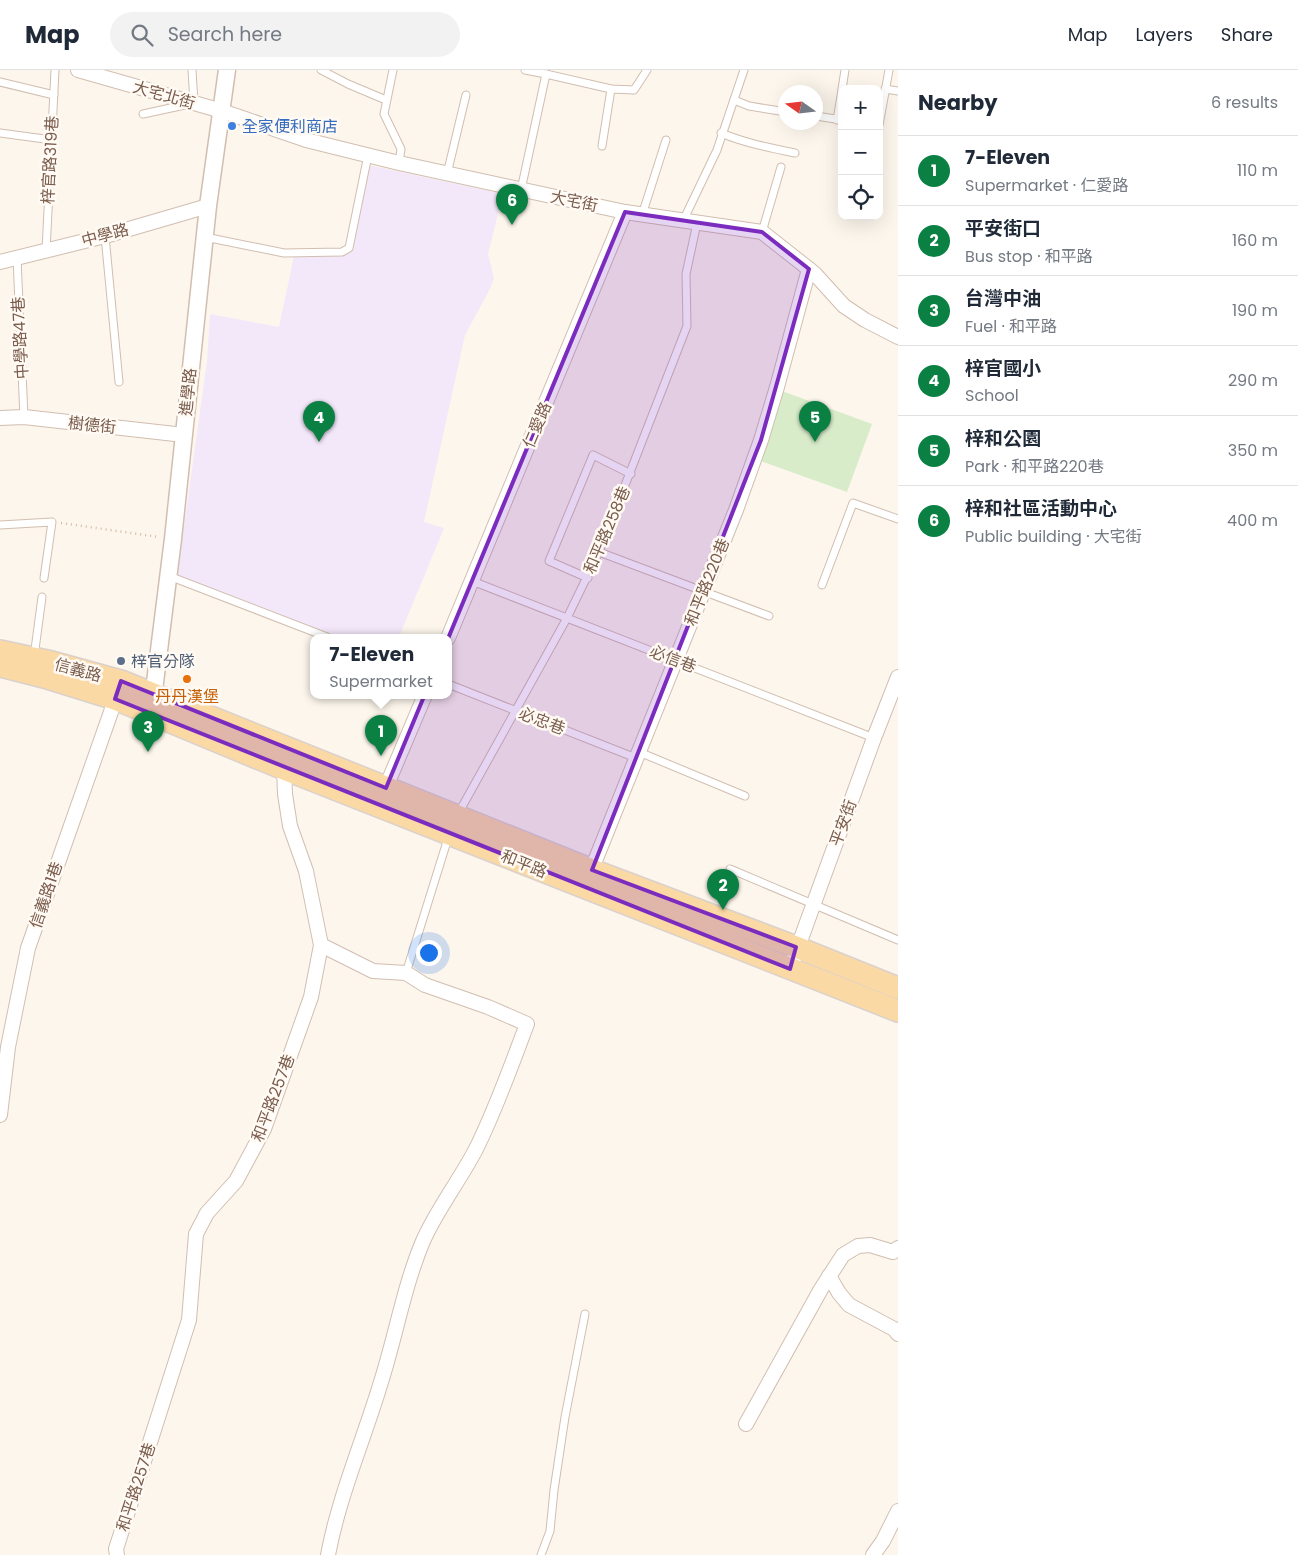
<!DOCTYPE html>
<meta charset="utf-8">
<style>
:root{--surface:#fff;--page:#f2f2f3;--text:#1f2937;--muted:#747a83;--line:#e0e1e3;--accent:#0b8043}
body{margin:0;font-family:Poppins,"Noto Sans TC",sans-serif;background:var(--page);color:var(--text)}
.controls{position:absolute;right:15px;top:15px;display:grid;overflow:hidden;border-radius:10px;box-shadow:0 5px 20px #0002}
.controls button{width:45px;height:45px;display:grid;place-items:center;padding:0;border:0;border-bottom:1px solid var(--line);background:var(--surface);color:var(--text);font:25px sans-serif}
.compass{position:absolute;left:778px;top:15px;width:45px;height:45px;border-radius:50%;background:var(--surface);box-shadow:0 5px 20px #0002;rotate:284deg}
.you{position:absolute;left:428px;top:882px;width:18px;height:18px;margin:-12px;border:4px solid #fff;border-radius:50%;background:#1a73e8;box-shadow:0 0 0 8px #1a73e833}
.badge{display:grid;place-items:center;width:32px;height:32px;border-radius:50%;background:var(--accent);color:#fff;font-size:16px;font-weight:700}
.pin{position:absolute;translate:-50% -41px;filter:drop-shadow(0 1px 2px #0008)}
.pin::after{content:'';position:absolute;top:26px;width:18px;height:15px;background:inherit;clip-path:polygon(0 0,100% 0,50% 100%)}
.popup{position:absolute;left:310px;top:564px;width:142px;height:65px;box-sizing:border-box;display:grid;place-content:center;border-radius:10px;background:var(--surface);filter:drop-shadow(0 1px 4px #0005);font-size:16px;white-space:nowrap;color:var(--muted)}
.popup b{font-size:19px;color:var(--text)}
.popup::after{content:'';position:absolute;left:50%;top:100%;margin-left:-10px;border:10px solid transparent;border-top-color:var(--surface)}
.list{margin:0;padding:0;list-style:none}
h2{display:flex;justify-content:space-between;align-items:center;height:65px;margin:0;padding:0 20px;font-size:21px}
h2 small{font-size:16px;font-weight:400;color:var(--muted)}
.list li{display:grid;grid-template-columns:32px 1fr auto;gap:15px;align-items:center;box-sizing:border-box;height:70px;padding:0 20px;border-top:1px solid var(--line)}
.list b{display:block;font-size:19px;white-space:nowrap}
.list p{margin:0;font-size:16px;white-space:nowrap;color:var(--muted)}
.list em{font-size:16px;font-style:normal;color:var(--muted)}
.icon{flex:none;width:28px;height:28px;fill:none;stroke:currentColor;stroke-width:2;stroke-linecap:round;stroke-linejoin:round}
.map{position:relative;flex:none;width:898px;height:1485px;overflow:hidden}
header{display:flex;align-items:center;gap:30px;box-sizing:border-box;height:70px;padding:0 25px;background:var(--surface);border-bottom:1px solid var(--line)}
header strong{font-size:24px}
nav{display:flex;gap:28px;margin-inline-start:auto;font-size:18px}
.search{width:350px;height:45px;background:var(--page);display:flex;align-items:center;gap:12px;box-sizing:border-box;padding:0 18px;border-radius:28px;color:var(--muted);font-size:19px}
main{display:flex}
aside{flex:1;background:var(--surface)}
.map>svg:first-child{display:block}
</style>
<header>
<strong>Map</strong>
<div class="search"><svg class="icon" aria-label="search" viewBox="0 0 24 24"><circle cx="10" cy="10" r="6"/><path d="M15 15l6 6"/></svg>Search here</div>
<nav><a>Map</a><a>Layers</a><a>Share</a></nav>
</header>
<main>
<div class="map">
<svg width="898" height="1485" viewBox="0 0 898 1485">
<rect width="100%" height="100%" fill="#fdf6ec"/>
<polygon fill="#f3e8fa" points="364,94 503,124 488,184 494,208 490,219 465,265 424,452 444,458 399,567 338,567 177,507 207,291 210,244 279,257 294,186 346,184"/>
<polygon fill="#d8ecc9" points="782,321 872,354 847,422 758,390"/>
<g fill="none" stroke-linecap="round" stroke-linejoin="round">
<g stroke="#d1beb0" stroke-width="9">
<g id="service">
<polyline points="321,0 348,14 386,30"/>
<polyline points="393,0 384,44 401,79 399,93"/>
<polyline points="525,0 546,4"/>
<polyline points="0,12 54,25"/>
<polyline points="842,19 845,0"/>
<polyline points="885,19 898,21"/>
<polyline points="734,30 749,36 786,42"/>
<polyline points="143,44 194,33 192,0"/>
<polyline points="816,46 842,50"/>
<polyline points="837,50 842,20"/>
<polyline points="879,55 889,0"/>
<polyline points="0,63 52,70"/>
<path d="M721,63C745,73 770,78 795,83"/>
<polyline points="602,76 611,19"/>
<polyline points="447,104 466,25"/>
<polyline points="521,120 546,4 611,19 634,20 647,0"/>
<polyline points="642,145 666,70"/>
<polyline points="683,151 717,80 744,0"/>
<polyline points="762,162 781,97"/>
<polyline points="105,166 119,312"/>
<polyline points="205,167 284,183 342,182 349,178 368,85"/>
<polyline points="46,181 55,0"/>
<polyline points="17,188 24,347"/>
<polyline points="0,455 52,452 44,508"/>
<polyline points="599,482 769,546"/>
<polyline points="169,506 327,567"/>
<polyline points="588,508 549,491 593,385 631,404"/>
<polyline points="472,511 874,668"/>
<polyline points="822,515 853,433 898,449"/>
<polyline points="34,587 42,527"/>
<polyline points="448,614 636,688"/>
<polyline points="639,682 745,726"/>
<polyline points="458,744 567,548 599,482 687,256 686,204 697,153"/>
<polyline points="730,799 898,870"/>
<polyline points="406,903 449,765"/>
<polyline points="541,1485 550,1461 554,1420 565,1347 585,1244"/>
</g>
</g>
<g stroke="#d1beb0" stroke-width="16">
<g id="minor">
<polyline points="78,0 222,41 306,70 399,93 625,142 762,162 814,203 844,236 865,250 898,267"/>
<polyline points="0,192 105,166 208,136"/>
<polyline points="0,348 24,347 184,365"/>
<polyline points="448,568 625,142"/>
<polyline points="383,724 425,625"/>
<polyline points="589,806 736,440 761,370 777,317 809,199"/>
<path d="M321,875L373,901L406,903L425,915L488,937L527,954C511,996 496,1039 476,1079C460,1110 437,1139 423,1171C404,1216 396,1265 381,1312C364,1369 339,1426 328,1485"/>
<polyline points="790,899 874,668 898,607"/>
<polyline points="0,1045 8,977 28,878 118,622"/>
<polyline points="829,1206 839,1223 849,1235 894,1259 898,1264"/>
<polyline points="746,1354 821,1219 843,1185 858,1176 870,1175 893,1182 898,1178"/>
<polyline points="117,1485 116,1479 189,1250 196,1164 207,1143 236,1111 264,1059 311,927 321,875 306,801 290,756 285,724 284,699"/>
<polyline points="873,1485 883,1471 898,1441"/>
</g>
</g>
<g stroke="#d1beb0" stroke-width="19">
<polyline id="tertiary" points="152,636 173,469 208,136 227,0"/>
</g>
<g stroke="#dad1cd" stroke-width="24">
<g id="primary">
<polyline points="0,581 52,592 121,611 592,800 796,877 898,918"/>
<polyline points="0,596 44,607 115,629 284,699 898,941"/>
</g>
</g>
<polyline stroke="#d9b8a5" stroke-width="2.5" stroke-dasharray="1 4" stroke-linecap="butt" points="61,453 159,467"/>
<use href="#service" stroke="#fff" stroke-width="7"/>
<use href="#minor" stroke="#fff" stroke-width="14"/>
<use href="#tertiary" stroke="#fff" stroke-width="16"/>
<use href="#primary" stroke="#fbd9a5" stroke-width="21"/>
</g>
<path fill="#7b2cbf" fill-opacity="0.2" stroke="#7b2cbf" stroke-width="4" stroke-linejoin="round" d="M625,142L762,162L809,199L761,370L592,800L796,877L790,899L115,629L121,611L386,718Z"/>
<circle fill="#3f7fe0" stroke="#fffaf3" stroke-width="2" cx="232" cy="56" r="5"/>
<circle fill="#5c6f8a" stroke="#fffaf3" stroke-width="2" cx="121" cy="591" r="5"/>
<circle fill="#e8710a" stroke="#fffaf3" stroke-width="2" cx="187" cy="609" r="5"/>
<g text-anchor="middle" dominant-baseline="central" stroke-width="5" stroke-linejoin="round" paint-order="stroke">
<g font-size="16" fill="#7a5c4d" stroke="#fffaf3">
<text transform="translate(164 25) rotate(16)">大宅北街</text>
<text transform="translate(50 90) rotate(-87)">梓官路319巷</text>
<text transform="translate(574 131) rotate(12)">大宅街</text>
<text transform="translate(105 165) rotate(-15)">中學路</text>
<text transform="translate(20 268) rotate(-93)">中學路47巷</text>
<text transform="translate(188 322) rotate(-84)">進學路</text>
<text transform="translate(92 355) rotate(6)">樹德街</text>
<text transform="translate(537 355) rotate(-67)">仁愛路</text>
<text transform="translate(607 460) rotate(-67)">和平路258巷</text>
<text transform="translate(707 512) rotate(-68)">和平路220巷</text>
<text transform="translate(673 589) rotate(21)">必信巷</text>
<text transform="translate(78 600) rotate(15)">信義路</text>
<text transform="translate(542 651) rotate(21)">必忠巷</text>
<text transform="translate(843 753) rotate(-70)">平安街</text>
<text transform="translate(524 794) rotate(22)">和平路</text>
<text transform="translate(46 825) rotate(-71)">信義路1巷</text>
<text transform="translate(273 1028) rotate(-69)">和平路257巷</text>
<text transform="translate(136 1417) rotate(-72)">和平路257巷</text>
</g>
<g font-size="16" fill="#366cbe" stroke="#fffaf3" text-anchor="start">
<text x="242" y="56">全家便利商店</text>
</g>
<g font-size="16" fill="#4e5e75" stroke="#fffaf3" text-anchor="start">
<text x="131" y="591">梓官分隊</text>
</g>
<g font-size="16" fill="#c56008" stroke="#fffaf3">
<text x="187" y="626">丹丹漢堡</text>
</g>
</g>
</svg>
<div class="controls">
<button>+</button>
<button>−</button>
<button><svg class="icon" aria-label="locate" viewBox="0 0 24 24"><circle cx="12" cy="12" r="6"/><path d="M12 2v4M12 18v4M2 12h4M18 12h4"/></svg></button>
</div>
<svg class="compass" viewBox="-18 -18 36 36"><path d="M0-13l5 13h-10z" fill="#e53935"/><path d="M0 13l5-13h-10z" fill="#747a83"/></svg>
<div class="you"></div>
<div class="pin badge" style="left:381px;top:686px">1</div>
<div class="popup"><b>7-Eleven</b>Supermarket</div>
<div class="pin badge" style="left:723px;top:840px">2</div>
<div class="pin badge" style="left:148px;top:682px">3</div>
<div class="pin badge" style="left:319px;top:372px">4</div>
<div class="pin badge" style="left:815px;top:372px">5</div>
<div class="pin badge" style="left:512px;top:155px">6</div>
</div>
<aside>
<h2>Nearby<small>6 results</small></h2>
<ul class="list">
<li><span class="badge">1</span><div><b>7-Eleven</b><p>Supermarket · 仁愛路</p></div><em>110 m</em></li>
<li><span class="badge">2</span><div><b>平安街口</b><p>Bus stop · 和平路</p></div><em>160 m</em></li>
<li><span class="badge">3</span><div><b>台灣中油</b><p>Fuel · 和平路</p></div><em>190 m</em></li>
<li><span class="badge">4</span><div><b>梓官國小</b><p>School</p></div><em>290 m</em></li>
<li><span class="badge">5</span><div><b>梓和公園</b><p>Park · 和平路220巷</p></div><em>350 m</em></li>
<li><span class="badge">6</span><div><b>梓和社區活動中心</b><p>Public building · 大宅街</p></div><em>400 m</em></li>
</ul>
</aside>
</main>
